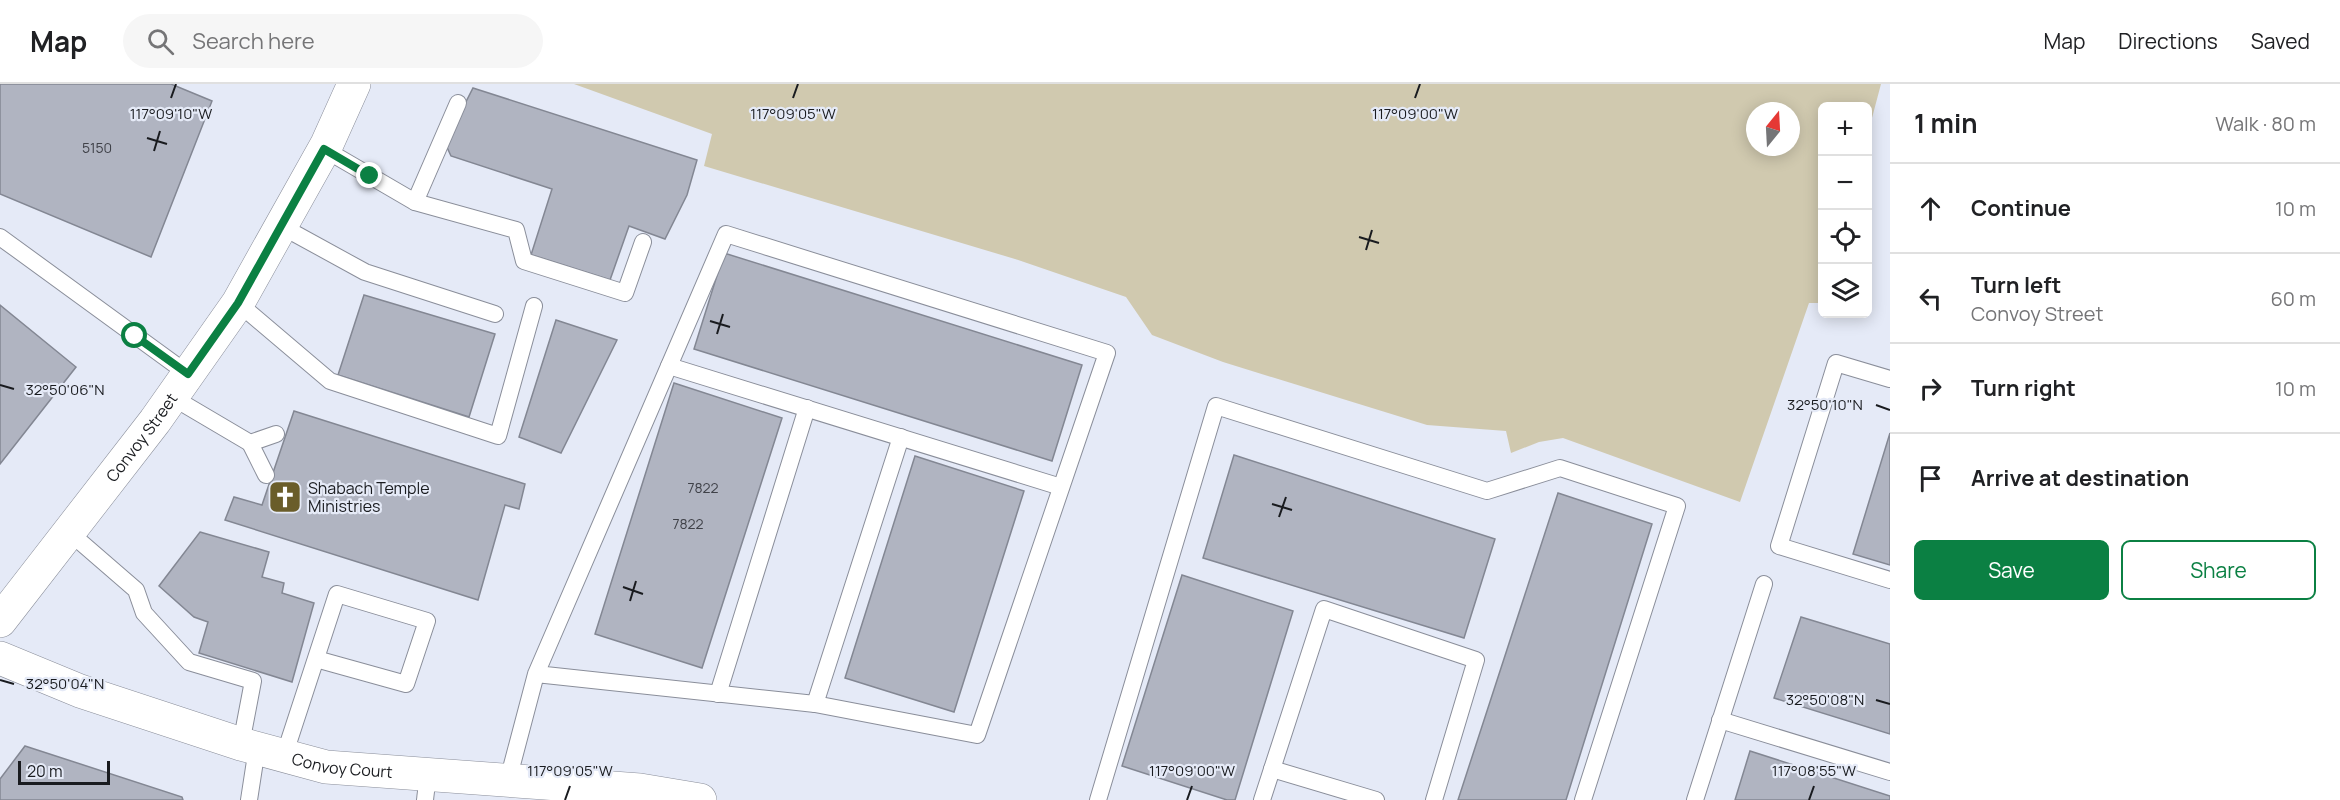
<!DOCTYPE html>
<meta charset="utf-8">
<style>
:root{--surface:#fff;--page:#f6f6f6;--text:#202124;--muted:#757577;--line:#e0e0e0;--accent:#0b8043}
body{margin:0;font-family:Manrope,sans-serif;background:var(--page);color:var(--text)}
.controls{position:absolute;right:18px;top:18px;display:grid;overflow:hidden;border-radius:9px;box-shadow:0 3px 15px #0003}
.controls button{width:54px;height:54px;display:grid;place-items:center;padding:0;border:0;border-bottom:2px solid var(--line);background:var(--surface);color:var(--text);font:30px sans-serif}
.compass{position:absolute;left:1746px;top:18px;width:54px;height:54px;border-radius:50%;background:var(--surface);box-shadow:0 3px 15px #0003;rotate:18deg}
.scale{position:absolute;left:18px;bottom:15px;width:92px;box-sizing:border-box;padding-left:6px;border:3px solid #191b1f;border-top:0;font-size:16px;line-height:21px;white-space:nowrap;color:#191b1f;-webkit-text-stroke:4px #e5eaf7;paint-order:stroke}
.stop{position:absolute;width:18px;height:18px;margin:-14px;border:4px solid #0b8043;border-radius:50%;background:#fff}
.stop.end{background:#0b8043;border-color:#fff;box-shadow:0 2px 6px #0008}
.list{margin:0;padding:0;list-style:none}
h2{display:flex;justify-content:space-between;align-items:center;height:78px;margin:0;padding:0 24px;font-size:26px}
h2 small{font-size:20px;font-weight:400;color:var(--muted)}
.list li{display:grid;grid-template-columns:39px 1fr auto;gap:18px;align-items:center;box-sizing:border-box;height:90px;padding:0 24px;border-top:2px solid var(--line)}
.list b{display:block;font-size:22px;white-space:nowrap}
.list p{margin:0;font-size:20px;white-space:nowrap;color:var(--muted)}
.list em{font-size:20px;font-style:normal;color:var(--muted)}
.actions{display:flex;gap:12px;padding:18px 24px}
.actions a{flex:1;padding:14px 0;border:2px solid var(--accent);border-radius:9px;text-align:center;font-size:21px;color:var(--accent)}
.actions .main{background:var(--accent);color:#fff}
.icon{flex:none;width:33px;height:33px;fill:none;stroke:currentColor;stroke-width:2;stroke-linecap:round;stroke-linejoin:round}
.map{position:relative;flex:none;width:1890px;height:716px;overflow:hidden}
header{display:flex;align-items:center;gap:36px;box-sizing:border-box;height:84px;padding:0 30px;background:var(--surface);border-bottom:2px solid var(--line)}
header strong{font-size:28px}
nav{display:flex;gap:33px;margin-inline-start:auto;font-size:21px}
.search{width:420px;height:54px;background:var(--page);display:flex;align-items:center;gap:15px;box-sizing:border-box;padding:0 21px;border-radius:33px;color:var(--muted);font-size:22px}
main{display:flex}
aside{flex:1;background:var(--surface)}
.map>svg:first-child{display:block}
</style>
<header>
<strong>Map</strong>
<div class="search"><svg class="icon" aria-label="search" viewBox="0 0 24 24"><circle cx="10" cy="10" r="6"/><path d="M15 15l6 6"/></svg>Search here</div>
<nav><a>Map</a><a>Directions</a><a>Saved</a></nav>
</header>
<main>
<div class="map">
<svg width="1890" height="716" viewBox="0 0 1890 716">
<rect width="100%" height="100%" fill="#e5eaf7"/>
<path fill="#d0c9af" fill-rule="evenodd" d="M574,0H1881L1868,49V22H1822V213L1821,219H1809L1740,418L1563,354L1539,358L1511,369L1506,347L1427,341L1223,278L1152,251L1126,213L1015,175L704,82L712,50ZM1755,27H1791V63H1755Z"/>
<g fill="#b0b4c1" stroke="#838793" stroke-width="1.5">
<polygon points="0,0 171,0 212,17 151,173 0,110"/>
<polygon points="473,4 697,76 687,111 665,155 629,142 610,196 531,171 552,105 451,72 445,59"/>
<polygon points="724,169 1082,281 1052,377 694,265"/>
<polygon points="364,211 495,250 469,333 338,291"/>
<polygon points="0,221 76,283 0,380"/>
<polygon points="556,236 617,256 561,369 519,353"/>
<polygon points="674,299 782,334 702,584 595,550"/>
<polygon points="294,327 525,400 519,425 505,421 478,516 225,436 234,413 262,421"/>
<polygon points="1890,349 1890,481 1853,470"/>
<polygon points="1234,371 1495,455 1464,554 1203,474"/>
<polygon points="915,372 1024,407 954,628 845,594"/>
<polygon points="1558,409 1652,440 1566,716 1458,716"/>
<polygon points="200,448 269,468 262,493 284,499 282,509 314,519 292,598 199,569 208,538 194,533 159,502"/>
<polygon points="1182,491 1293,527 1235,716 1227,716 1122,682"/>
<polygon points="1801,533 1890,560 1890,650 1774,614"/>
<polygon points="25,662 182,713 183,716 0,716 0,695"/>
<polygon points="1750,667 1890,712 1890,716 1735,716"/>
</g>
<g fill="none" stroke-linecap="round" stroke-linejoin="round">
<g stroke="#8a8e9a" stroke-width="18">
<g id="service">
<polyline points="324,65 415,118 516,146 524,177 625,209 643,158"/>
<polyline points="415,118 458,19"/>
<polyline points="281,142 365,188 495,230"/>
<polyline points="0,153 188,290"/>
<polyline points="238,219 330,297 498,352 534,222"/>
<polyline points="669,282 1061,403"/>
<polyline points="1890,295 1836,279 1779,462 1890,496"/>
<polyline points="172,313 250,359 276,350"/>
<polyline points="250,359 266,391"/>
<polyline points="69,448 136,506 144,529 189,578 253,597 241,660"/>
<polyline points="718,610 807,324"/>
<polyline points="815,620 901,353"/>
<polyline points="1720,636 1890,688"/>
<polyline points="284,672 337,510 427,537 406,600 316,575"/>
<polyline points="1272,685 1376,716"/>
<polyline points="508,696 536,590 726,150 1107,269 977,651 815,620 536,590"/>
<polyline points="249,716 257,664"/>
<polyline points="425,716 428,690"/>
<polyline points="1098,716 1216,322 1487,407 1560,384 1677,422 1583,716"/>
<polyline points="1262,716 1324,525 1476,576 1434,716"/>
<polyline points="1695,716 1764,500"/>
</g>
</g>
<g stroke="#8a8e9a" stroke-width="34">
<g id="tertiary">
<path id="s1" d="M0,574L80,607L241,660L326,683L640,706L700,716"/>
</g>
</g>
<g stroke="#8a8e9a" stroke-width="34">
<g id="secondary">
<path id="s2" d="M0,537L155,337L238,219L327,60L354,0"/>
</g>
</g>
<use href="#service" stroke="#fff" stroke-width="16"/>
<use href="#tertiary" stroke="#fff" stroke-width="33"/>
<use href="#secondary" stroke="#fff" stroke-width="33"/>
</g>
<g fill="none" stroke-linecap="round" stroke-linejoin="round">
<polyline stroke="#0b8043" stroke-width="8" points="135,252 188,290 238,219 324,65 370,92"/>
</g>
<path fill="none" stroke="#191b1f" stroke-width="2" d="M171,14L176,0M793,14L798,0M1415,14L1420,0M147,54L167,60M154,67L160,47M1359,153L1379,159M1366,166L1372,146M710,237L730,243M717,250L723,230M0,301L14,305M1876,321L1890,326M1272,420L1292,426M1279,433L1286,413M623,503L643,510M630,517L636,497M0,596L14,600M1876,616L1890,620M565,716L570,702M1187,716L1192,702M1809,716L1814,702"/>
<defs>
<g id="church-square" transform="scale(1.725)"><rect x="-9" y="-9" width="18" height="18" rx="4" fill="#6a5d2a" stroke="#e5eaf7"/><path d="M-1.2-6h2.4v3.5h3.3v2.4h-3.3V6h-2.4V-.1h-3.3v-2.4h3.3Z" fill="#fff"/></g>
</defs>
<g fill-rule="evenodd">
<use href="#church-square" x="285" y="413"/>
</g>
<g text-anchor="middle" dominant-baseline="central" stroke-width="4.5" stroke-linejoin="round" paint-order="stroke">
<g font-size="14" fill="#3f4148">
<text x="97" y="63">5150</text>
<text x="703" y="403">7822</text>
<text x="688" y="439">7822</text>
</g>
<g font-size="16" fill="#191b1f" stroke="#e5eaf7">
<text stroke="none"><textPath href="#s2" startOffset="232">Convoy Street</textPath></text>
<text stroke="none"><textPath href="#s1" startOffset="360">Convoy Court</textPath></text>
</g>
<g font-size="16" fill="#191b1f" stroke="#e5eaf7" text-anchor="start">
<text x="308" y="404">Shabach Temple<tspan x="308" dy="18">Ministries</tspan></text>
</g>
</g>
<g font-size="15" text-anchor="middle" fill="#191b1f" stroke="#e5eaf7" stroke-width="4.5" stroke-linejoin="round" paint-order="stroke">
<text x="171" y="35">117°09'10"W</text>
<text x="793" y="35">117°09'05"W</text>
<text x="1415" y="35">117°09'00"W</text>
<text x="65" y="311">32°50'06"N</text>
<text x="1825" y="326">32°50'10"N</text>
<text x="65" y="605">32°50'04"N</text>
<text x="1825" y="621">32°50'08"N</text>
<text x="570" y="692">117°09'05"W</text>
<text x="1192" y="692">117°09'00"W</text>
<text x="1814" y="692">117°08'55"W</text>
</g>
</svg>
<div class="controls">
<button>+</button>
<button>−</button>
<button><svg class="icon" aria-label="locate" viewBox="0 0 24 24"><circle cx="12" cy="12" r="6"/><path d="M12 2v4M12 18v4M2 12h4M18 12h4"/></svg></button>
<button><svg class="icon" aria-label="layers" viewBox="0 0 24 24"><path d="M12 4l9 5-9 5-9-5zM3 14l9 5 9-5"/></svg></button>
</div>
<svg class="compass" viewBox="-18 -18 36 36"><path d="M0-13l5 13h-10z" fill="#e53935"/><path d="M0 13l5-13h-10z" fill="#757577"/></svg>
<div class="scale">20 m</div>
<div class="stop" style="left:135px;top:252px"></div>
<div class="stop end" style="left:370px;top:92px"></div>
</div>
<aside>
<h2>1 min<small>Walk · 80 m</small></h2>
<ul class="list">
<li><svg class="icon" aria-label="ahead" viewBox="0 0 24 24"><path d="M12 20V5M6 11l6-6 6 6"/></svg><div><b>Continue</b></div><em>10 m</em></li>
<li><svg class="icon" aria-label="left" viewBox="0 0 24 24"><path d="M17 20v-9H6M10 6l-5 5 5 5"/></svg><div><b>Turn left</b><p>Convoy Street</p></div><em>60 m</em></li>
<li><svg class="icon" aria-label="right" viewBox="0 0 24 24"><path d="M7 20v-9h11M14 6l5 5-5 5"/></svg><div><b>Turn right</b></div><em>10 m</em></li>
<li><svg class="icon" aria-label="arrive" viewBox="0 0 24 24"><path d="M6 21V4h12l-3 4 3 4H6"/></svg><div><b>Arrive at destination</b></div></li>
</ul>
<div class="actions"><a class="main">Save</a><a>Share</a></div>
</aside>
</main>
